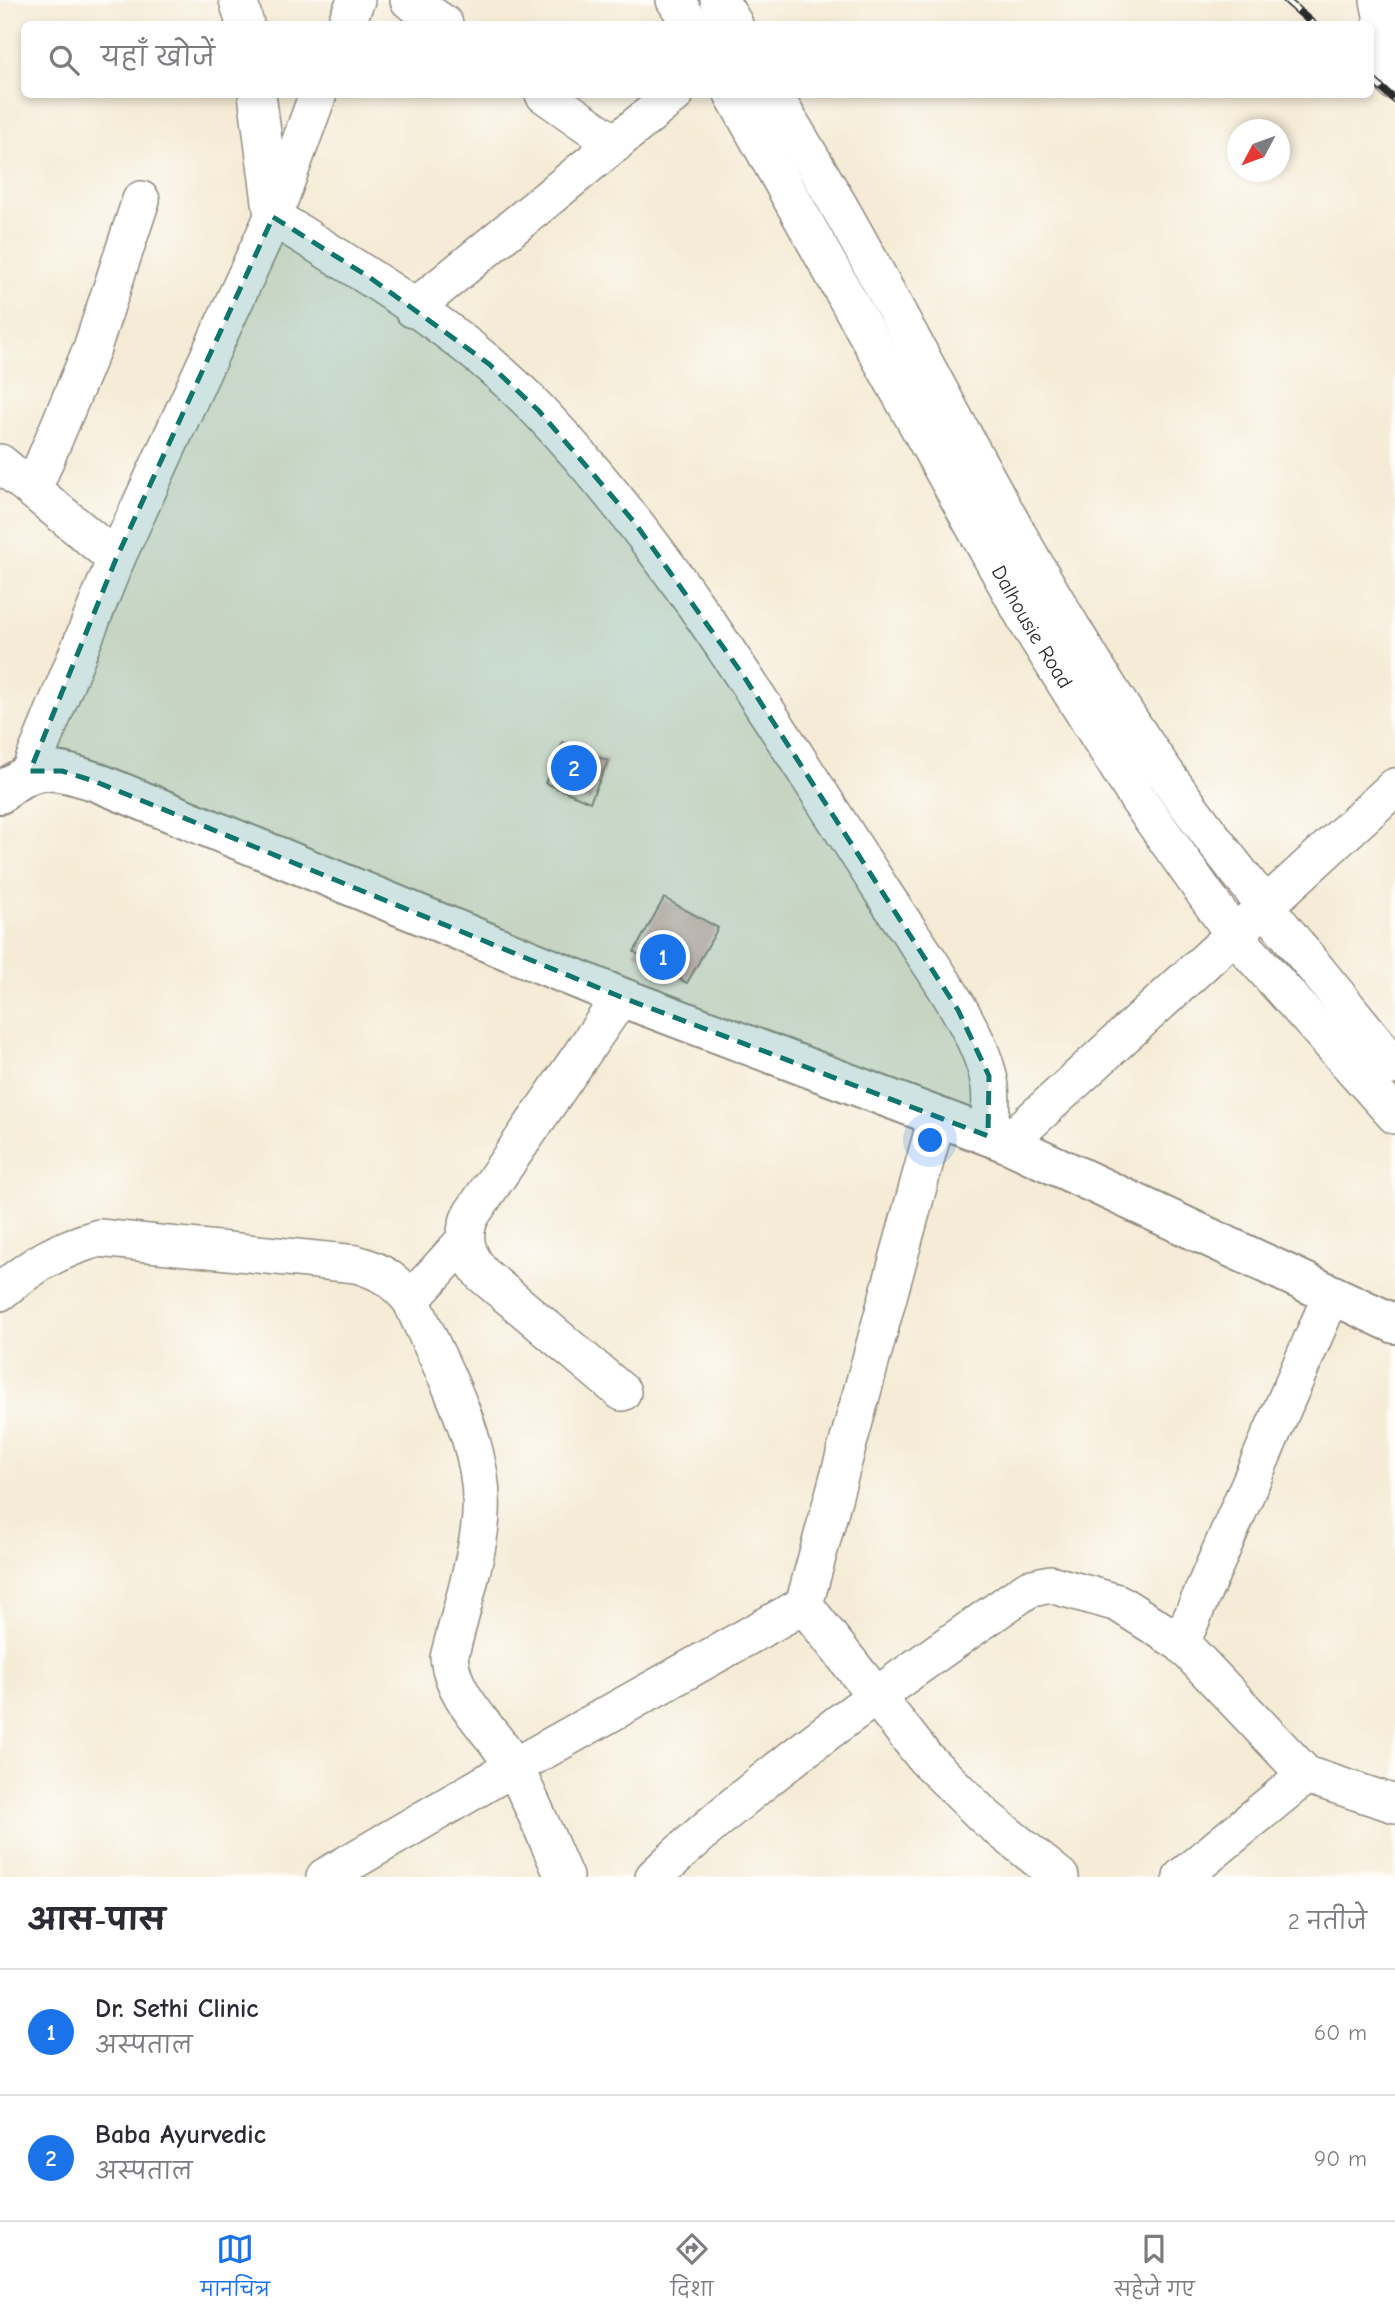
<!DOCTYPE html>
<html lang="hi">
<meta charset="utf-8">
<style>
:root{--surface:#fff;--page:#f2f2f3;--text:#2b2b33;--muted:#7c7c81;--line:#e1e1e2;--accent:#1a73e8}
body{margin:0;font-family:"Comic Neue","Playpen Sans Deva",sans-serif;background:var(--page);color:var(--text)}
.compass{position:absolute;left:1227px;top:119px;width:63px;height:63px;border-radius:50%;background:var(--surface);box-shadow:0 4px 10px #0003;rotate:229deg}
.you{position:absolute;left:931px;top:1141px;width:24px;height:24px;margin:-18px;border:5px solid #fff;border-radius:50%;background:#1a73e8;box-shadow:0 0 0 10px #1a73e833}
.badge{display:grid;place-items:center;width:46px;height:46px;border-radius:50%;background:var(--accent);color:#fff;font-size:23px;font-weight:700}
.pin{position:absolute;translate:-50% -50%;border:4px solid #fff;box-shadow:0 2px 7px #0006}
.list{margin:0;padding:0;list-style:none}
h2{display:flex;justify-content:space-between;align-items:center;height:91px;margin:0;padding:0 28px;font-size:30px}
h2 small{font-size:23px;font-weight:400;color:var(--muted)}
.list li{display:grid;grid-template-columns:46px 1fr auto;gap:21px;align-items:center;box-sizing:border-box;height:126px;padding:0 28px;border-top:2px solid var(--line)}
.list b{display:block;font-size:26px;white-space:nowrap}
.list p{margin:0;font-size:23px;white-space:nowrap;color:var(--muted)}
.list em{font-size:23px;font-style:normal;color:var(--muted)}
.icon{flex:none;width:38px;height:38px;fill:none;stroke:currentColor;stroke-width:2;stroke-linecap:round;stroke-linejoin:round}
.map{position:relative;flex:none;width:1395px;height:1877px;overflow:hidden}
.search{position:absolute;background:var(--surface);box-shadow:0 4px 10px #0003;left:21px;right:21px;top:21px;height:77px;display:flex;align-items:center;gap:18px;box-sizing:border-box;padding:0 24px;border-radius:10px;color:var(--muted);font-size:26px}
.sheet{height:343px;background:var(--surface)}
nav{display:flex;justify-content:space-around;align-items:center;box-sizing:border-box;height:98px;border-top:2px solid var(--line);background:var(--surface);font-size:19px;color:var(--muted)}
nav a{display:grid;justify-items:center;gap:4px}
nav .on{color:var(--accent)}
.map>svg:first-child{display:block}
</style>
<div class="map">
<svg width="1395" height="1877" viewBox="0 0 1395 1877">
<rect width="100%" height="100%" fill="#fdfcf7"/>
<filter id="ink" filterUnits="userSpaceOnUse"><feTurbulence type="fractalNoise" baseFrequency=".0143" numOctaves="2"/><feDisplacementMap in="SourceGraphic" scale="14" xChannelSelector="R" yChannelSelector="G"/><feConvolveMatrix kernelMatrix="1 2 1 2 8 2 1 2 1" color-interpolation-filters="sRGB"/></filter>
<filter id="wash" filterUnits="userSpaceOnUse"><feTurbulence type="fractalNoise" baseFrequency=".00686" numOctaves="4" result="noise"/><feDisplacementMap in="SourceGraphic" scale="28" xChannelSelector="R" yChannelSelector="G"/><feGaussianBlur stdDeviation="1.57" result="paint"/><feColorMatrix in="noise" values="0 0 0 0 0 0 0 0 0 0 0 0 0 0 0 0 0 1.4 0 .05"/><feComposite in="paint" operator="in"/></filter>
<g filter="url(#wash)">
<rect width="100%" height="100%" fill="#f5ebd6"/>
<g id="blocks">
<g fill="#d49e97">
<polygon points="563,742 608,761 590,802 545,783"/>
<polygon points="664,898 718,928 687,983 634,952"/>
</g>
</g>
</g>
<g filter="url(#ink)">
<use href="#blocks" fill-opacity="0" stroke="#908b80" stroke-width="2"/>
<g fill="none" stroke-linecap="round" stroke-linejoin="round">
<g stroke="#908b80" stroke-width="40">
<g id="minor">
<polyline points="238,0 245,24"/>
<polyline points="409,0 444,24"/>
<polyline points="675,0 691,24"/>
<polyline points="719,0 734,24"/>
<polyline points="1379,0 1395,82"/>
<polyline points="346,24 356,0"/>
<path d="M257,94L273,217C365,274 464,332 539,411C675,554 777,729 884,894C915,942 976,1022 988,1076C993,1095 990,1116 988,1136"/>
<polyline points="544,94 615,144"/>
<path id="s1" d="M733,94L1031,628L1138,799L1235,936L1395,1115"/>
<path d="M773,94C802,143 831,191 858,240C953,413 1041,591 1152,754C1227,863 1312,964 1395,1066"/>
<polyline points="413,309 675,94"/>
<polyline points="0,463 116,559"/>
<polyline points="33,489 92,348 141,200"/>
<polyline points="30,771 116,559 273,217 318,94"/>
<path d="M621,997L471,1215C460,1238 467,1255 482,1274L622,1392"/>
<polyline points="1007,1143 1395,787"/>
<path d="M0,1292C34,1264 57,1250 99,1238L356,1264C381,1271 394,1280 411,1300C442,1371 493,1453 479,1533C473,1575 459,1617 449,1658C454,1702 495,1732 515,1769C533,1804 548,1841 564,1877"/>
<polyline points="411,1300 464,1241"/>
<polyline points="804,1605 937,1117"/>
<polyline points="1181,1643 1332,1294"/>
<polyline points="325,1877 514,1767 804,1605 925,1758 985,1817 1060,1877"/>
<path d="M654,1877C768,1768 899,1679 1028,1589L1050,1584L1118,1603L1181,1643L1306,1775"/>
<polyline points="1182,1877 1306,1775 1395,1804"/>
</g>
</g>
<g stroke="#908b80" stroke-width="42">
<path id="major" d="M0,794C33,763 54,768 94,781L621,997L1007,1143L1395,1324"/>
</g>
<use href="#minor" stroke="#fff" stroke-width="37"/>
<use href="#major" stroke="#fff" stroke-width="38"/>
<g stroke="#2b2b2b" stroke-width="8">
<g id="rail">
<polyline points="1286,0 1313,24"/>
<polyline points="1370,78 1395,100"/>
</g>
</g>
<use href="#rail" stroke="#fdfcf7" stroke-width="5" stroke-dasharray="16" stroke-linecap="butt"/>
</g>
</g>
<path fill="#0f766e" fill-opacity="0.2" stroke="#0f766e" stroke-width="5" stroke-dasharray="14 9" stroke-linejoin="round" d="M273,217L369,277L489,364L539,411L635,523L743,675L958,1010L989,1076L988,1136L621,997L94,781L62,771H30L116,559Z"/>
<g text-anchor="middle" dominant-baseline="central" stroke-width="6" stroke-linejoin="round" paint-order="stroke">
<g font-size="21" fill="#2b2b2b" stroke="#fdfcf7">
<text stroke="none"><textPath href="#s1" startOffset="611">Dalhousie Road</textPath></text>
</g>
</g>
</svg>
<svg class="compass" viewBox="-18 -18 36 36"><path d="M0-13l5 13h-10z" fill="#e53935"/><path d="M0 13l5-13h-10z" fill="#7c7c81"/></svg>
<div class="you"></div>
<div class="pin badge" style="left:663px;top:957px">1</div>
<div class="pin badge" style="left:574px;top:768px">2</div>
<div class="search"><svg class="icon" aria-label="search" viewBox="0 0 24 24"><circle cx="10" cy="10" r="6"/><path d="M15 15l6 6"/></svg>यहाँ खोजें</div>
</div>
<section class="sheet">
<h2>आस-पास<small>2 नतीजे</small></h2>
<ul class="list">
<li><span class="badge">1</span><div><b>Dr. Sethi Clinic</b><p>अस्पताल</p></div><em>60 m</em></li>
<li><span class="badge">2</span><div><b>Baba Ayurvedic</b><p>अस्पताल</p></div><em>90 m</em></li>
</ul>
</section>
<nav>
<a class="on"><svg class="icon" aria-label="map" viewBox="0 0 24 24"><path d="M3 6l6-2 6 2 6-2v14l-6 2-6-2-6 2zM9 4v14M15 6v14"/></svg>मानचित्र</a>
<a><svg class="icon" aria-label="directions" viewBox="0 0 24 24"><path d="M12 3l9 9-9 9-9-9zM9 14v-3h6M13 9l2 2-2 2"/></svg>दिशा</a>
<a><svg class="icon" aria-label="saved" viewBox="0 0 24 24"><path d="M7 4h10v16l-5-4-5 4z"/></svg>सहेजे गए</a>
</nav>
